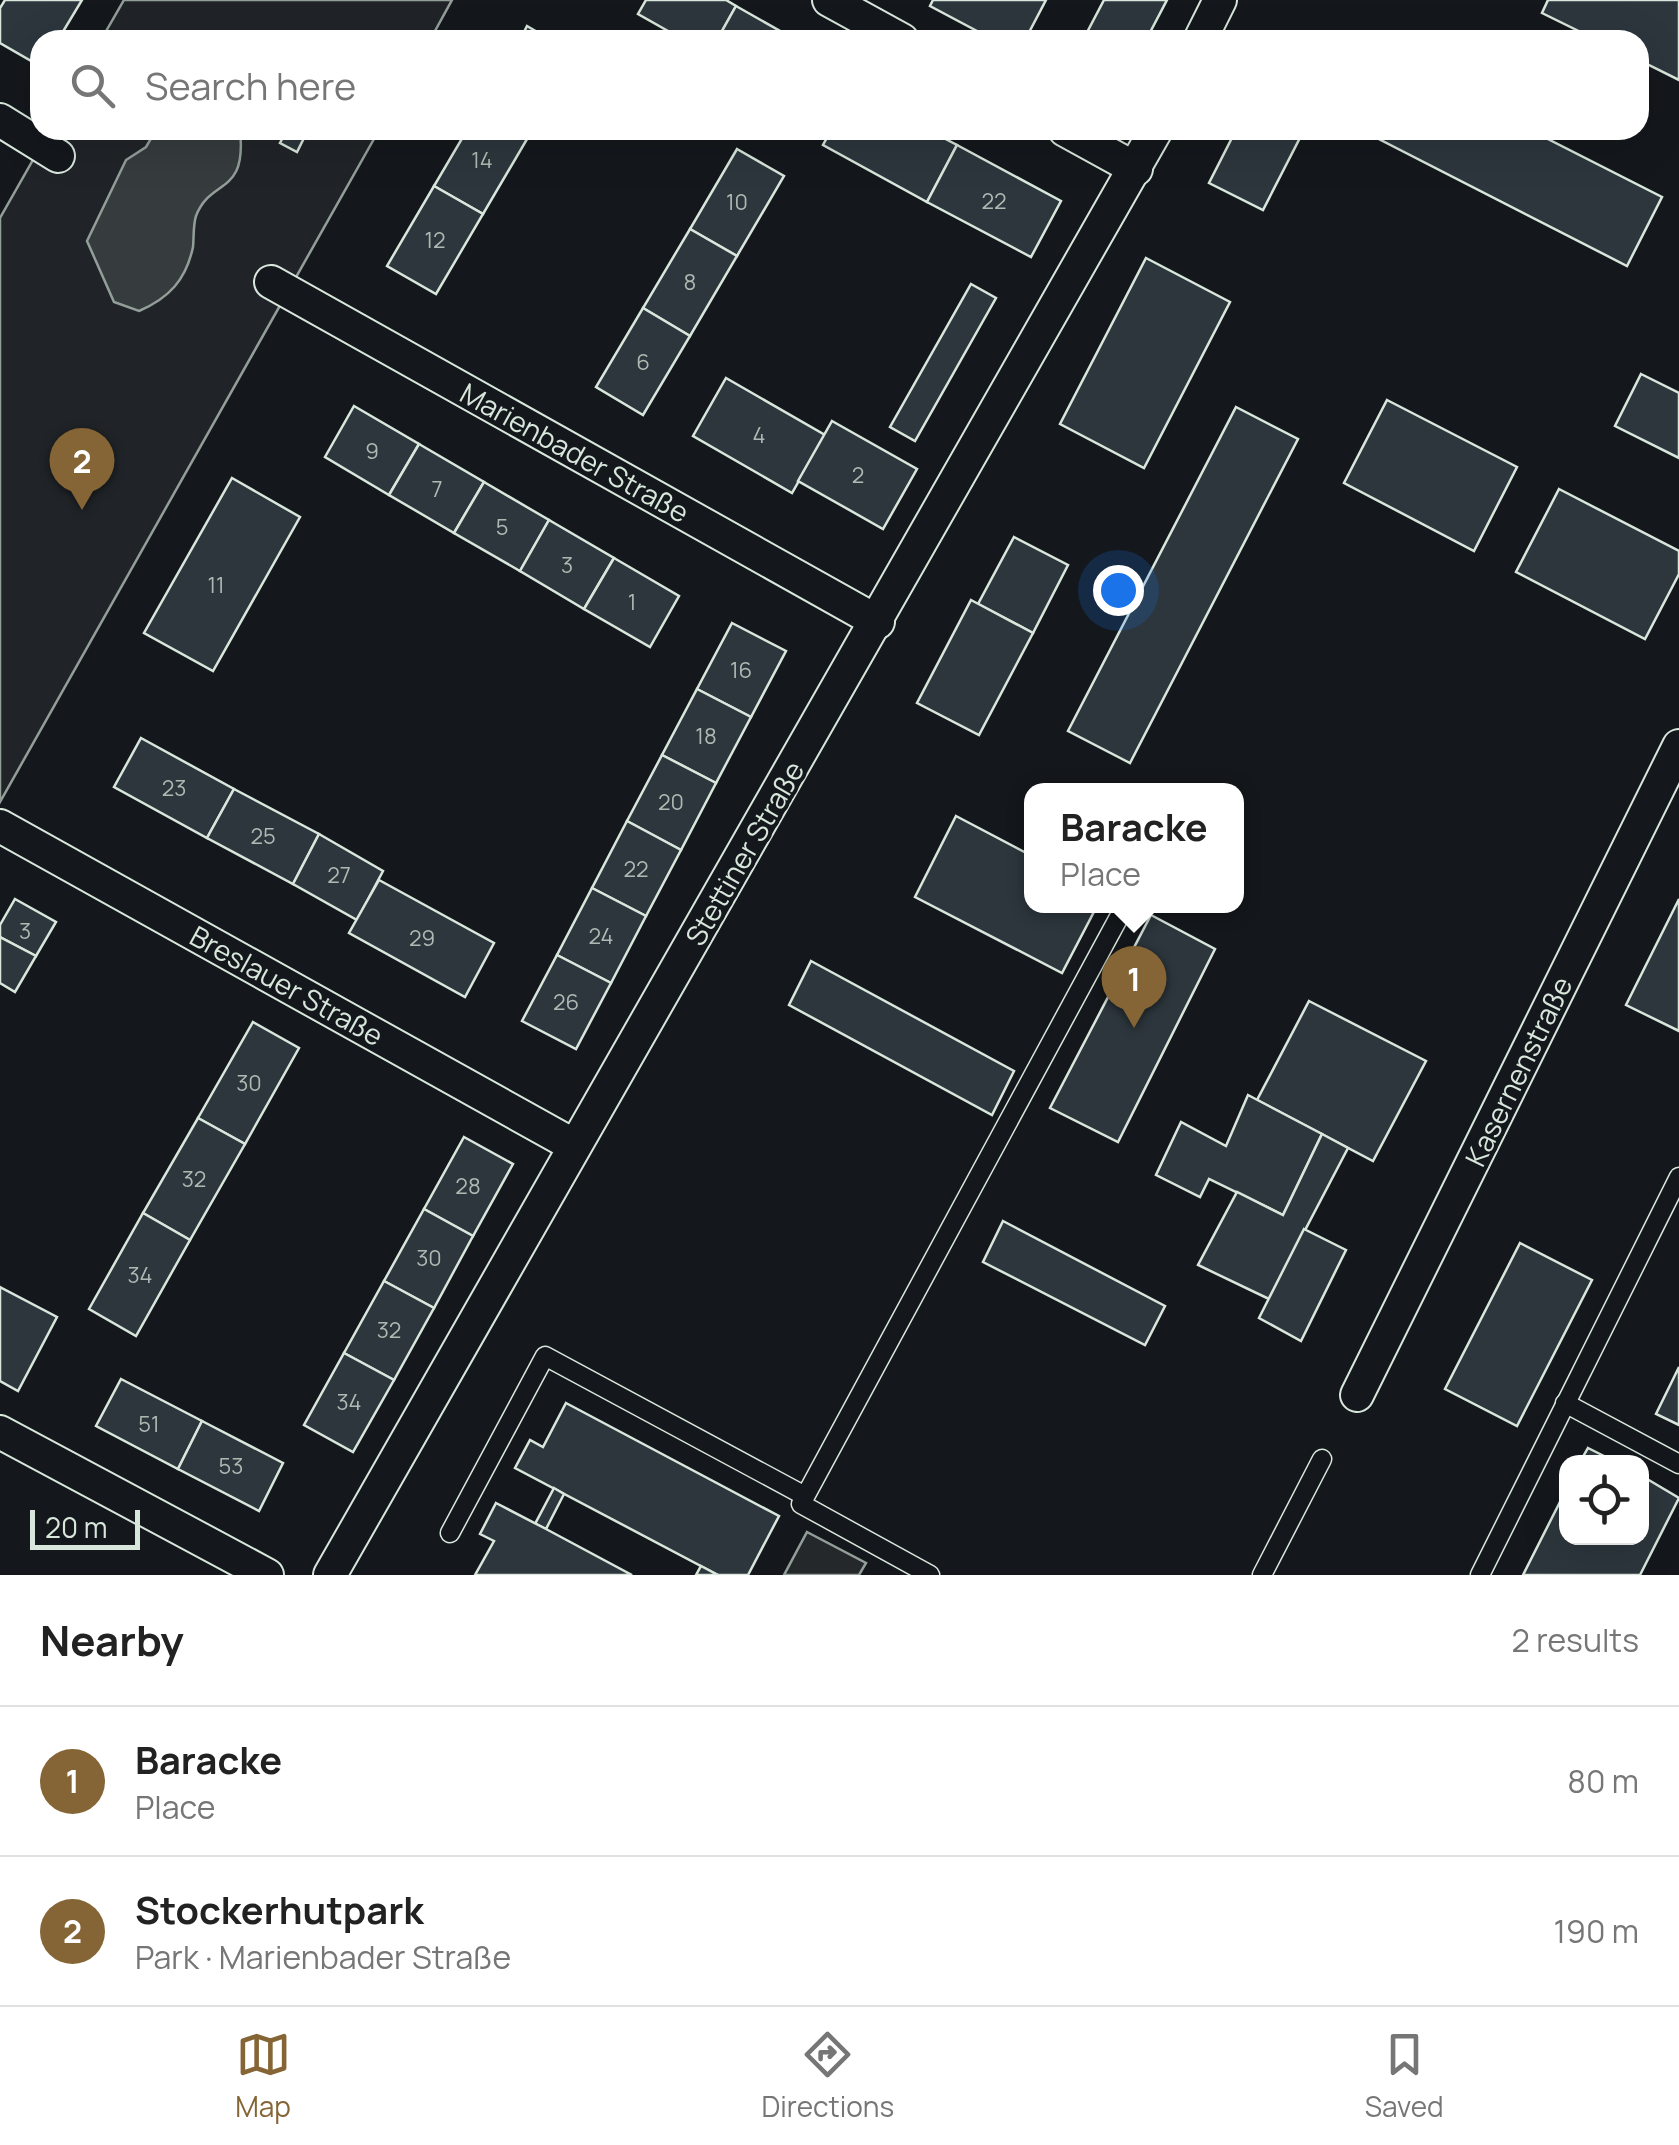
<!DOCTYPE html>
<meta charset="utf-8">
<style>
:root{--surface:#fff;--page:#f2f2f2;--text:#222;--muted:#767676;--line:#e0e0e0;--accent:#856535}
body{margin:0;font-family:Manrope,sans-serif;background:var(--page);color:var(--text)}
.controls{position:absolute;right:30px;bottom:30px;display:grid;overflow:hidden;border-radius:20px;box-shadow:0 10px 40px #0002}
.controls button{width:90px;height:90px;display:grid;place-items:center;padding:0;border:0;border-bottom:2px solid var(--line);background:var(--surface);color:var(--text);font:50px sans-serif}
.scale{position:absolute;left:30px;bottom:25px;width:110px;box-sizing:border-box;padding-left:10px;border:5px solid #d8e6dc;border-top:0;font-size:28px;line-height:35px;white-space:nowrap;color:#d8e6dc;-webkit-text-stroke:8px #14181c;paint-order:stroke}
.you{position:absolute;left:1118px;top:590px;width:35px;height:35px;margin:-25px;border:8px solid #fff;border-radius:50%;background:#1a73e8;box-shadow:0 0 0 15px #1a73e833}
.badge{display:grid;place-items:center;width:65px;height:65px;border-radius:50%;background:var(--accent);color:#fff;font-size:32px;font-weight:700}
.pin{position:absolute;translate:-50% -82px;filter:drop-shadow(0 2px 5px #0008)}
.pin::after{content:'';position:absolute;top:52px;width:35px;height:30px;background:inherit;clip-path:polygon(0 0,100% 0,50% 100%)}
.popup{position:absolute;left:1024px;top:783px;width:220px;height:130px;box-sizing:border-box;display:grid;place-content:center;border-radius:20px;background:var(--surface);filter:drop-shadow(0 2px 8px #0005);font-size:32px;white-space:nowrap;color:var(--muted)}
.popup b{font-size:38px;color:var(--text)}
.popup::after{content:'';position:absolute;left:50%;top:100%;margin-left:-20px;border:20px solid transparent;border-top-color:var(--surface)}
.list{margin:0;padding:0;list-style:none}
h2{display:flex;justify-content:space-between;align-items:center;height:130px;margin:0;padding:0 40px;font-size:42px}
h2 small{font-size:32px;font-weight:400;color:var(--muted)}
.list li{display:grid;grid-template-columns:65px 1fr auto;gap:30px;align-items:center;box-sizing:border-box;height:150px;padding:0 40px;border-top:2px solid var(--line)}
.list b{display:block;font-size:38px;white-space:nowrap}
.list p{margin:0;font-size:32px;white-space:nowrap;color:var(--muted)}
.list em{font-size:32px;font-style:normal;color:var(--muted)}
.icon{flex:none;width:55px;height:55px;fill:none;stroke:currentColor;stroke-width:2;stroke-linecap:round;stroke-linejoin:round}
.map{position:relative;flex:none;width:1679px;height:1575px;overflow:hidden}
.search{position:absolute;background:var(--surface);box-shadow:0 10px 40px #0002;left:30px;right:30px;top:30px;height:110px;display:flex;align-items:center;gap:25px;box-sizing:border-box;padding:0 35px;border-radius:30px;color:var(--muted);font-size:38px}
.sheet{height:430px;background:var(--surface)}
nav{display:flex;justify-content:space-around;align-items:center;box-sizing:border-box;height:140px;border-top:2px solid var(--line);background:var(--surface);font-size:28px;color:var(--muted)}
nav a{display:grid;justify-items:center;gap:5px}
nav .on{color:var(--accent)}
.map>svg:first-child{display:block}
</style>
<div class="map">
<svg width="1679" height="1575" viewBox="0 0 1679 1575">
<rect width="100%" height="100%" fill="#14181c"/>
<g fill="#202428" stroke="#939e99" stroke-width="2.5">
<polygon points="124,0 452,0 430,40 101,40"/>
<polygon points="50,130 379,130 0,802 0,218"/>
</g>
<polygon fill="#24282b" stroke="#939e99" stroke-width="2.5" points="807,1532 866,1563 859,1575 784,1575"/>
<path fill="#363b3e" stroke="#939e99" stroke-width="2.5" d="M156,130H240C247,197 211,177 196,216C193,225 194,237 193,247C186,280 169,298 139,311L114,302L87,241L126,160L146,147Z"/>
<g fill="#2c363c" stroke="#d8e6dc" stroke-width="2.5">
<polygon points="5,0 82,0 58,40 40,40 40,66 0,43 0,8"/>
<polygon points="646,0 726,0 736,6 717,40 684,40 638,14"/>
<polygon points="933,0 1046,0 1025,40 994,40 930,6"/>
<polygon points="1104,0 1167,0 1146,40 1083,40"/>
<polygon points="1548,0 1679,0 1679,80 1639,60 1639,40 1597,40 1542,13"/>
<polygon points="736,6 796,40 717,40"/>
<polygon points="527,26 551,40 520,40"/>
<polygon points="287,130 308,130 297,152 280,143"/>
<polygon points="467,130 522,130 530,134 483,214 434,186"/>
<polygon points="831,130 928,130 957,145 927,202 823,145"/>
<polygon points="1236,130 1304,130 1263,210 1209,183"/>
<polygon points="1374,130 1530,130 1662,197 1627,266 1371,135"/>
<polygon points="957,145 1061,201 1031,257 927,202"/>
<polygon points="737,149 784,176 737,256 690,229"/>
<polygon points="434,186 483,214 436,294 387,266"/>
<polygon points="690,229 737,256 690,336 643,308"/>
<polygon points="1146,258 1230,302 1144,468 1060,424"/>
<polygon points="971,284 996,298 915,441 890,427"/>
<polygon points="643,308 690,336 643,415 596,387"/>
<polygon points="1641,374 1679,393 1679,458 1615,426"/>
<polygon points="726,378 825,435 792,493 693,436"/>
<polygon points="1387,400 1517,467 1474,551 1344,483"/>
<polygon points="354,406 419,444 389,495 325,457"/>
<polygon points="1236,407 1298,439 1130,763 1068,731"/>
<polygon points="832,421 917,469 883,529 798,481"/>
<polygon points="419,444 484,482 454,533 389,495"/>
<polygon points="232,478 300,517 213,671 144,633"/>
<polygon points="484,482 549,520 520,571 454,533"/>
<polygon points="1559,489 1679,551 1679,574 1645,639 1516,572"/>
<polygon points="549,520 614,558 584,609 520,571"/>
<polygon points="1014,537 1068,565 1033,633 978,604"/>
<polygon points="614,558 679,596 650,647 584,609"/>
<polygon points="971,600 1033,633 979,735 917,703"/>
<polygon points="732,623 786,651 751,717 697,689"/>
<polygon points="697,689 751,717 716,783 662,755"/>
<polygon points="141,738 234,789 207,838 114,787"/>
<polygon points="662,755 716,783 681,850 627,821"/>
<polygon points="234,789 319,834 293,884 207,838"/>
<polygon points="956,816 1032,856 1032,906 1097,906 1062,973 915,897"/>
<polygon points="627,821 681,850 646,916 592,888"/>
<polygon points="319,834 383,871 357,920 293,884"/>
<polygon points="379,880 494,943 465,997 349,933"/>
<polygon points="592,888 646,916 611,983 557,955"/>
<polygon points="15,899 56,922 36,956 0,937 0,925"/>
<polygon points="1679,899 1679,1031 1626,1005"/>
<polygon points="1151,915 1215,949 1118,1142 1050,1108"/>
<polygon points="0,937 36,956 15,992 0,983"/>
<polygon points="557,955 611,983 576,1049 522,1021"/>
<polygon points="811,961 1014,1071 992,1115 789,1005"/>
<polygon points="1309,1001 1426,1061 1373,1161 1257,1100"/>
<polygon points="253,1022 299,1048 245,1144 198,1118"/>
<polygon points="1248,1095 1322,1134 1283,1215 1209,1179 1200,1197 1156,1175 1181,1122 1226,1146"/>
<polygon points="198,1118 245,1144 190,1240 143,1213"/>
<polygon points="1322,1134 1348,1148 1269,1299 1198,1265 1237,1192 1283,1215"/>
<polygon points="464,1137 513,1164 473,1236 424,1209"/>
<polygon points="424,1209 473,1236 434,1308 384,1281"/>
<polygon points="143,1213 190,1240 136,1336 89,1309"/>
<polygon points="1003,1221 1165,1306 1145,1345 983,1262"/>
<polygon points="1304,1229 1346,1250 1301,1341 1259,1318"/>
<polygon points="1520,1243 1592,1280 1517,1426 1445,1389"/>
<polygon points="384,1281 434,1308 394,1380 344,1353"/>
<polygon points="0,1287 57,1317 18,1391 0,1381"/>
<polygon points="344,1353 394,1380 353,1452 304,1425"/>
<polygon points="1679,1367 1679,1425 1656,1414"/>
<polygon points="121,1379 202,1421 178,1469 96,1426"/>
<polygon points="566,1403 779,1516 748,1575 718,1575 515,1468 530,1440 543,1447"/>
<polygon points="202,1421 283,1463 259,1511 178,1469"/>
<polygon points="1588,1448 1616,1462 1580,1462"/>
<polygon points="1642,1476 1679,1498 1640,1575 1523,1575 1566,1490 1566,1538 1642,1538"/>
<polygon points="554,1488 564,1494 546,1529 535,1524"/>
<polygon points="496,1503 546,1529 632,1575 475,1575 494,1541 480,1534"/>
<polygon points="701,1566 718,1575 696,1575"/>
</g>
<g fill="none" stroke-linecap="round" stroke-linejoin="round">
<g stroke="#d8e6dc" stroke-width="21">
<g id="lane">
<polyline points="1565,1403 1679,1464"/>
<polyline points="450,1533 545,1356 805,1496"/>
<polyline points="930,1575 801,1504 1125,906"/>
<polyline points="1262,1575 1322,1459"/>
<polyline points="1480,1575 1679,1177"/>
</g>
</g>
<g stroke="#d8e6dc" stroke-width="36">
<g id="street">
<polyline points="829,0 902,40"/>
<polyline points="1200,40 1220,0"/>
<polyline points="0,120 58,156"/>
<polyline points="1065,130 1136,169"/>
<polyline points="271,282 878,622"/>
<polyline points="0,826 573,1145"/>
<polyline points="1357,1395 1679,746"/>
<polyline points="0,1432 267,1575"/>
<polyline points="330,1575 1156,130"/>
</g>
</g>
<use href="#lane" stroke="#14181c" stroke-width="18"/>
<use href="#street" stroke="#14181c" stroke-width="32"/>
</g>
<g text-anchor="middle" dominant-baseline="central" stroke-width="8" stroke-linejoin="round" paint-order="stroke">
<g font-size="22" fill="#adbab4">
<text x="482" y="160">14</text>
<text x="994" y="201">22</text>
<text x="737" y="202">10</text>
<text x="435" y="240">12</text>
<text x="690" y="282">8</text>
<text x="643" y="362">6</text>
<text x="759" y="435">4</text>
<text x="372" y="451">9</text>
<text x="858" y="475">2</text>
<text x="437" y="489">7</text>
<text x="502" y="527">5</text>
<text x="567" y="565">3</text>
<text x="216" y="585">11</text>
<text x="632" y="602">1</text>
<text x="741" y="670">16</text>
<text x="706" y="736">18</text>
<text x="174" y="788">23</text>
<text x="671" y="802">20</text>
<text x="263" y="836">25</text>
<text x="636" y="869">22</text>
<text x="339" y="875">27</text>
<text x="25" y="931">3</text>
<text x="601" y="936">24</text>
<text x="422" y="938">29</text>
<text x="566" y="1002">26</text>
<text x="249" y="1083">30</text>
<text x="194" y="1179">32</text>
<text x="468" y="1186">28</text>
<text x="429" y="1258">30</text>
<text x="140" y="1275">34</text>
<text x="389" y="1330">32</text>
<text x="349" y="1402">34</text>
<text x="149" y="1424">51</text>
<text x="231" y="1466">53</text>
</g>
<g font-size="28" fill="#d8e6dc" stroke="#14181c">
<text transform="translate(575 452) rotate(29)">Marienbader Straße</text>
<text transform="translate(744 853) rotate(-60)">Stettiner Straße</text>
<text transform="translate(287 985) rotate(29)">Breslauer Straße</text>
<text transform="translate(1518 1071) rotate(-64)">Kasernenstraße</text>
</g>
</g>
</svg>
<div class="controls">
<button><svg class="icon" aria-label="locate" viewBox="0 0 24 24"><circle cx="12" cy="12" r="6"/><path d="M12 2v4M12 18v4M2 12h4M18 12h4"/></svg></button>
</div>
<div class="scale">20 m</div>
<div class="you"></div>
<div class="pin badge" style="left:1134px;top:1028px">1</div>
<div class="popup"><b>Baracke</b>Place</div>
<div class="pin badge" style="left:82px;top:510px">2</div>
<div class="search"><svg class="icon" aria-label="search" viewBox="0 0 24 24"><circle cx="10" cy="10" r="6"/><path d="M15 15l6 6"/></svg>Search here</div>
</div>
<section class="sheet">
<h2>Nearby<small>2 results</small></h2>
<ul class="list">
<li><span class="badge">1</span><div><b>Baracke</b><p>Place</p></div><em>80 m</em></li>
<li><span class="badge">2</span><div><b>Stockerhutpark</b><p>Park · Marienbader Straße</p></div><em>190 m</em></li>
</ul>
</section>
<nav>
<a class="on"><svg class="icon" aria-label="map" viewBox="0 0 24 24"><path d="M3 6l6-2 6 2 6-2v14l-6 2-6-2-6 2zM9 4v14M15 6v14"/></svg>Map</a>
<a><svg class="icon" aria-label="directions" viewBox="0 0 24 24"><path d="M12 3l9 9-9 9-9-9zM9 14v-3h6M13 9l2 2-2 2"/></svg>Directions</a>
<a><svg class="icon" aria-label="saved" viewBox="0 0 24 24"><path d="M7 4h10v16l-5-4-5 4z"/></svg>Saved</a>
</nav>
